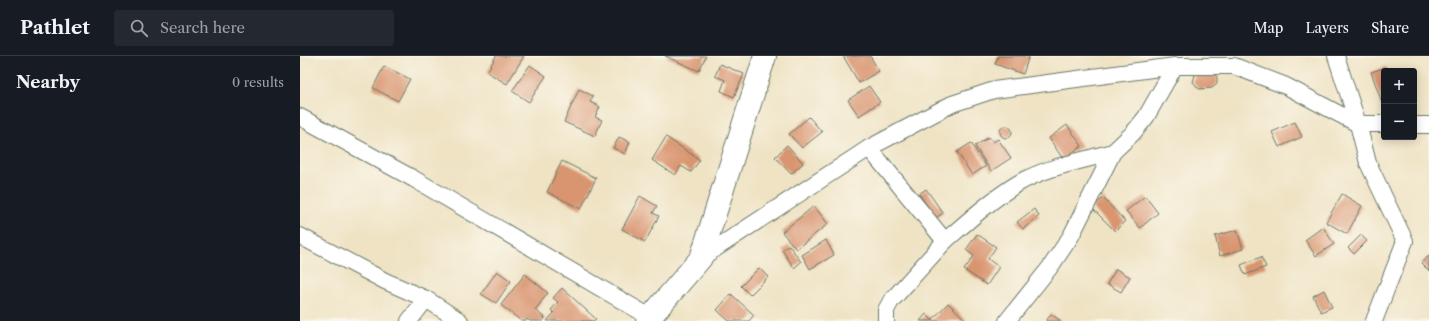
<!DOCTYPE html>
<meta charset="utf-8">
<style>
:root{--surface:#171b24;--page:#242831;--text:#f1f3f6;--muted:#9ea1a6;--line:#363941}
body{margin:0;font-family:"Libre Caslon Text",serif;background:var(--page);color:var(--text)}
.controls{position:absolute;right:12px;top:12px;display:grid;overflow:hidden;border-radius:4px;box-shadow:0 2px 10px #0003}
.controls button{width:36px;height:36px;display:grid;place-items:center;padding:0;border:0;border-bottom:1px solid var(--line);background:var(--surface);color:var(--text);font:20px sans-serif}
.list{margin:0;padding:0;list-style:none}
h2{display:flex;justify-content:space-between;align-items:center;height:52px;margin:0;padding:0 16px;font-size:17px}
h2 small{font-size:13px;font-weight:400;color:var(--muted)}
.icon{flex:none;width:22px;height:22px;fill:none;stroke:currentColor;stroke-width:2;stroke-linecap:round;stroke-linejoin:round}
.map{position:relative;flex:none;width:1129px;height:265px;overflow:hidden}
header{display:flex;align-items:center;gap:24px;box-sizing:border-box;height:56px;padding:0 20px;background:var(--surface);border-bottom:1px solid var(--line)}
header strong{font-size:19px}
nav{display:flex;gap:22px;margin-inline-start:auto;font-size:14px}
.search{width:280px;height:36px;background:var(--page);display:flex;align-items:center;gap:10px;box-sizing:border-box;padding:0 14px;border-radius:4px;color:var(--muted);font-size:15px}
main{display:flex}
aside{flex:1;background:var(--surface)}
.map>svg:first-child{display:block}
</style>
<header>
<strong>Pathlet</strong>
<div class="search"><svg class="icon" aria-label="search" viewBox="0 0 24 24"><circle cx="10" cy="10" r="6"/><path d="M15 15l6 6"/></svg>Search here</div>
<nav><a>Map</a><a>Layers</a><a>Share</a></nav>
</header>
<main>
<aside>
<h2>Nearby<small>0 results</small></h2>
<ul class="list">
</ul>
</aside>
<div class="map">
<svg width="1129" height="265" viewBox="0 0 1129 265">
<rect width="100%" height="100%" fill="#fbf7ec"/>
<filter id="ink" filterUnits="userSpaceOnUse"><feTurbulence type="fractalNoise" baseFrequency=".025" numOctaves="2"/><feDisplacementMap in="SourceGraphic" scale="8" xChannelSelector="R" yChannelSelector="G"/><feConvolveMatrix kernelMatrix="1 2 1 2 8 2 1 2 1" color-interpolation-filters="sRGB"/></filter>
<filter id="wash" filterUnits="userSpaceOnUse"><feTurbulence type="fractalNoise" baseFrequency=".012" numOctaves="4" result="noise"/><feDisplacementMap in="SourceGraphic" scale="16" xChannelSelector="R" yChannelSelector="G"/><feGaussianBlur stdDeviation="0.9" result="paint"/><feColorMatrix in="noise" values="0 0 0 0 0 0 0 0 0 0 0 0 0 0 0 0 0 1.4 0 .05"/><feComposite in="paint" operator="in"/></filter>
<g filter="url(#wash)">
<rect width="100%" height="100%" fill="#efe3c4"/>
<g id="blocks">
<g fill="#d9946f">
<polygon points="196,0 224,0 207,28 187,16"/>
<polygon points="365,0 406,0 399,15"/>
<polygon points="543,0 570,0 579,15 559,27"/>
<polygon points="698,0 729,0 723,18 695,8"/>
<polygon points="420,8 444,18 434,41 421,35 425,24 415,20"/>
<polygon points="230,9 246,20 229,46 212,35"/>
<polygon points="84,10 110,23 98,45 73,32"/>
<polygon points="1086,11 1087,15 1084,15 1084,52 1071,16"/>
<polygon points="900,15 913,17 917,21 917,28 912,32 899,33 893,26 895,19"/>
<polygon points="569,30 580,46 559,60 548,44"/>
<polygon points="279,33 293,40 290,46 300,51 295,61 302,64 295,80 264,66"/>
<polygon points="509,61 522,76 502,92 489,78"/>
<polygon points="995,66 1002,81 979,91 972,76"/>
<polygon points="767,69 782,90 763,103 749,82"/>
<circle cx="706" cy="76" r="6"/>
<polygon points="319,81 330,86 325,98 313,92"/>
<polygon points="366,81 400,104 391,116 381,110 375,119 352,104"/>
<polygon points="689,81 693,86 698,83 711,102 691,115 675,90"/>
<polygon points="671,87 686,110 672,119 657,96"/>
<polygon points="487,89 503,107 491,118 475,101"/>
<polygon points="262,105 296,122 281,153 247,136"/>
<polygon points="626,133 643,157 636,162 619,138"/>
<polygon points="1042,138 1062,150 1047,178 1026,166"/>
<polygon points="340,140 357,150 353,157 359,160 345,186 322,173"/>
<polygon points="845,140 858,157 840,172 826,155"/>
<polygon points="803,142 825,165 815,175 792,152"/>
<polygon points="514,150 528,168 496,193 482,176"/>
<polygon points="734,153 739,160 723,173 717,166"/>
<polygon points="1023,171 1034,188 1016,200 1005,184"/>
<polygon points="937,174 943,193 920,200 915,180"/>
<polygon points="677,178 696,191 688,203 699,211 687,229 664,214 674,200 666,194"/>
<polygon points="1061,179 1067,185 1054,198 1048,192"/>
<polygon points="526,184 534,199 510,213 502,199"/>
<polygon points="489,189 501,206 494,212 482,194"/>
<polygon points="1129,200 1129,215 1121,207"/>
<polygon points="961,201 966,211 945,219 941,209"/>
<polygon points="459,212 468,221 450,239 441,230"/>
<polygon points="816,213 830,221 821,236 807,228"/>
<polygon points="197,215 211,225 196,247 181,238"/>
<polygon points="225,218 248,237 235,254 245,262 243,265 230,265 227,263 226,265 221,265 201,249"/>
<polygon points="262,232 296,263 293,265 247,265 254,257 251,254 258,246 253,242"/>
<polygon points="1024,234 1032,251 1021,256 1013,240"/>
<polygon points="431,238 454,259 449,265 429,265 417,254"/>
<polygon points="648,247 667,265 620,265 626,258 632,264"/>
<polygon points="751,258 761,265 746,265"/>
</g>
</g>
</g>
<g filter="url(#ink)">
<use href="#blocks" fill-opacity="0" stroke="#687766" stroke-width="1"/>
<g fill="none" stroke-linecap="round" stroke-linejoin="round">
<g stroke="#687766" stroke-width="18">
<g id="street">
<polyline points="1036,0 1058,68 1068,107 1105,185 1074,265"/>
<polyline points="0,61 114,123 350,261"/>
<polyline points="1114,69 1129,69"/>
<polyline points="569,92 645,185 591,245 586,254 586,265"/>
<polyline points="0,180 85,225 126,243"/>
<path d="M645,185C668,165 691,144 717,128C746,111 781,105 813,96"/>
<polyline points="401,202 569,92 652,48 694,34 875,10 934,10 986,30 1058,68 1084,68"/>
<polyline points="109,265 126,243 160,265"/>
<polyline points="707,265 751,210 771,180 813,96 833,77 846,61 875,10"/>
</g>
</g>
<g stroke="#687766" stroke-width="24">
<polyline id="secondary" points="347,265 401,202 465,0"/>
</g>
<use href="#street" stroke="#fff" stroke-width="16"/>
<use href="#secondary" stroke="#fff" stroke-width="22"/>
</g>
</g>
</svg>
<div class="controls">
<button>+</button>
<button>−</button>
</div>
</div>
</main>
